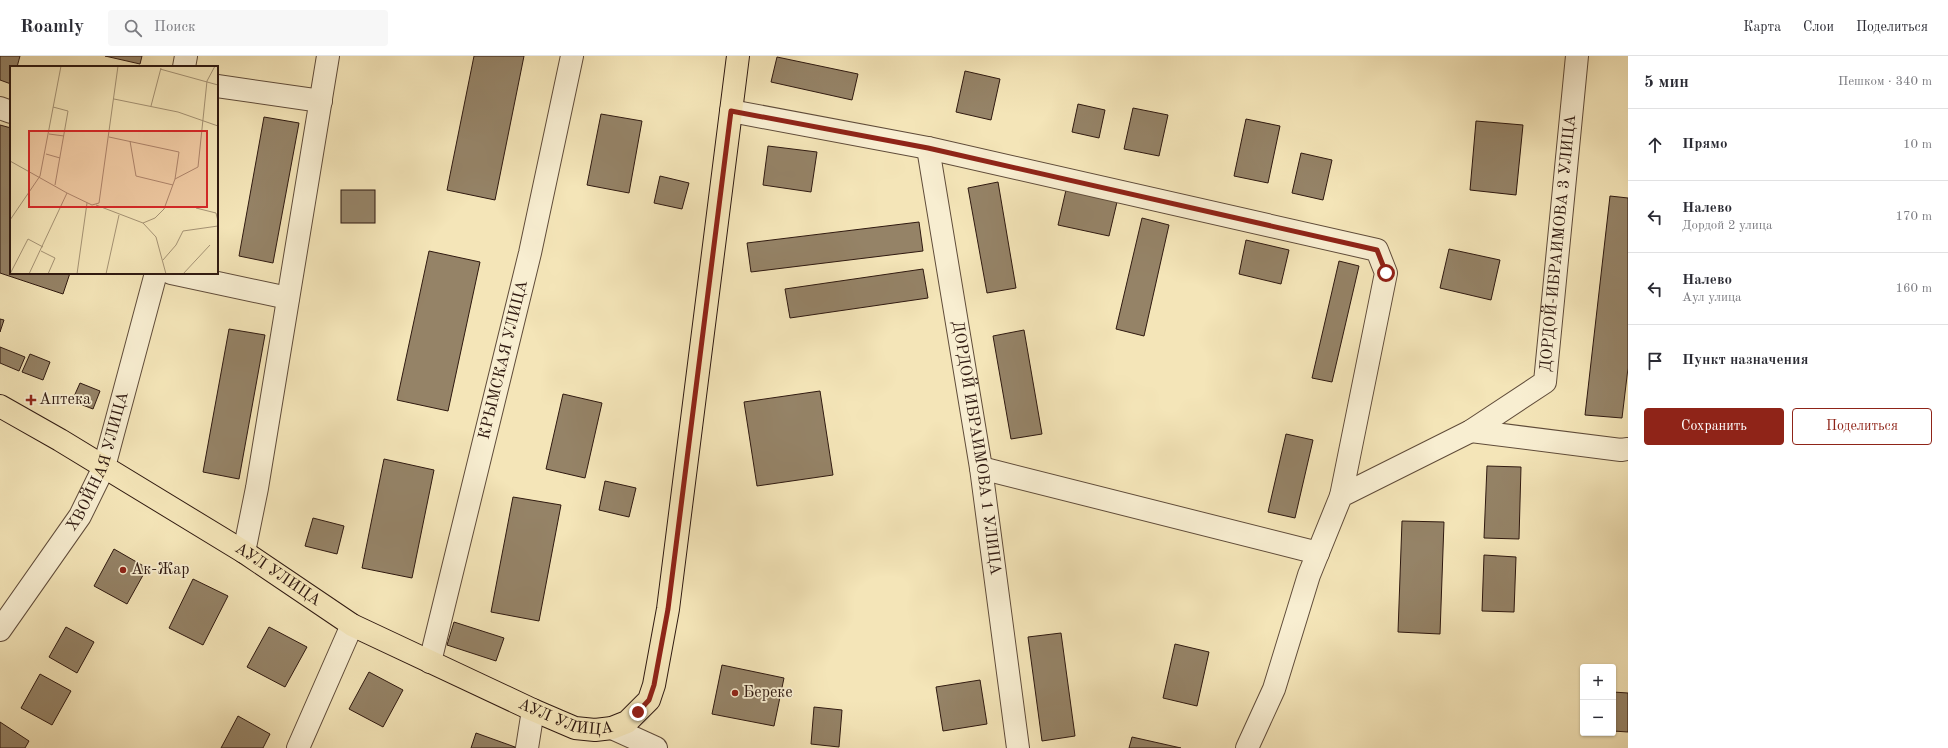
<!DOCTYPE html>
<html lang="ru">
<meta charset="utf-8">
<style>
:root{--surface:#fff;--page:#f7f7f7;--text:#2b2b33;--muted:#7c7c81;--line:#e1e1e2;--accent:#8f2418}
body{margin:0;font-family:"Old Standard TT",serif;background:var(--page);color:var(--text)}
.controls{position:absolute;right:12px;bottom:12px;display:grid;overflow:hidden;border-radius:4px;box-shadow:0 1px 3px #0004}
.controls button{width:36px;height:36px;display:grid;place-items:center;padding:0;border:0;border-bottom:1px solid var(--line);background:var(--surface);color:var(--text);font:20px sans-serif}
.stop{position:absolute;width:12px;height:12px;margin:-9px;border:3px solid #8f2418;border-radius:50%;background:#fff}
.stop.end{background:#8f2418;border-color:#fff;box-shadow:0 1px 4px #0008}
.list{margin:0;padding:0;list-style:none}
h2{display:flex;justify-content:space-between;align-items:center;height:52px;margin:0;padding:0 16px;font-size:17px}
h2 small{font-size:13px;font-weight:400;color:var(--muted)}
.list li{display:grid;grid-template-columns:26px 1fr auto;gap:12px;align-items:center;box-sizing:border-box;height:72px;padding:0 16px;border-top:1px solid var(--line)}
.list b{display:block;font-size:15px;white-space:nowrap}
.list p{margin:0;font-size:13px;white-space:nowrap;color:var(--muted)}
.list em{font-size:13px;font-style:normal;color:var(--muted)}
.actions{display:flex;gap:8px;padding:12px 16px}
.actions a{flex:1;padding:9px 0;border:1px solid var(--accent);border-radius:4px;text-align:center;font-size:14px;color:var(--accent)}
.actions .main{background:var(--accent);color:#fff}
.icon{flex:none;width:22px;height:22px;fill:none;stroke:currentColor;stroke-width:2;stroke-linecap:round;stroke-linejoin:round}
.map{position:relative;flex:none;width:1628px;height:692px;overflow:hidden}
header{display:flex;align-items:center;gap:24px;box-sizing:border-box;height:56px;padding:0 20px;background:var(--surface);border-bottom:1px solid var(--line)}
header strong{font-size:19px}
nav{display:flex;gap:22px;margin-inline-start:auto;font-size:14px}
.search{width:280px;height:36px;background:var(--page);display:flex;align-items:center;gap:10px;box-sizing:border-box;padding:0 14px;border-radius:4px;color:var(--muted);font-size:15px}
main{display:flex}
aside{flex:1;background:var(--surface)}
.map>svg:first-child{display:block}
</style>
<header>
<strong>Roamly</strong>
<div class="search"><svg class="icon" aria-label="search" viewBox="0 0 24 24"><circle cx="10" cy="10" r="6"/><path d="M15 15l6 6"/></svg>Поиск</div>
<nav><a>Карта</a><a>Слои</a><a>Поделиться</a></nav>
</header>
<main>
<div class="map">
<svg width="1628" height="692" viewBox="0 0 1628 692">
<rect width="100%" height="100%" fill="#f4e5b8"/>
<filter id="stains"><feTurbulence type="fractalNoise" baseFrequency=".005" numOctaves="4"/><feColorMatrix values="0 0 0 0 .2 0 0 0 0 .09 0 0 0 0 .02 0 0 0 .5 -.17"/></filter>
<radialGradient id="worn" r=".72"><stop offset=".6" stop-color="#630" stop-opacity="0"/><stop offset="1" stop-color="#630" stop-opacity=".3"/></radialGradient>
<g fill="#958367" stroke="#2f1910">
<polygon points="0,0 20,0 17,11 11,11 11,28 0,24"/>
<polygon points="105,0 142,0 140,8"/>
<polygon points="474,0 524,0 495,144 447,134"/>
<polygon points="777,1 858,18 852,44 771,26"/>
<polygon points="965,15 1000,23 991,64 956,56"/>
<polygon points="1078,48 1105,54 1099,82 1072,76"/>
<polygon points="1133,52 1168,59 1159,100 1124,93"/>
<polygon points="601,58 642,65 629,137 587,129"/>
<polygon points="264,61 299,67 273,207 239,200"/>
<polygon points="1246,63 1280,70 1268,127 1234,120"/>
<polygon points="1476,65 1523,69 1516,139 1470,134"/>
<polygon points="0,69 11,72 11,217 70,217 63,238 0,217"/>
<polygon points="768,90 817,96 811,136 763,129"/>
<polygon points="1301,97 1332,104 1323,144 1292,137"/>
<polygon points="660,120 689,127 682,153 654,147"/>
<polygon points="998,126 1016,232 987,237 968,132"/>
<rect x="341" y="134" width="34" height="33"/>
<polygon points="1066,134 1117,146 1109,180 1058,169"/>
<polygon points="1610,140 1628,142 1628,312 1622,362 1585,359"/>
<polygon points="1142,162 1169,169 1144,280 1116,273"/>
<polygon points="919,166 923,195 751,216 747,187"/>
<polygon points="1246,184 1289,194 1281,228 1239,218"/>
<polygon points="1449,193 1500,204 1491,244 1440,232"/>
<polygon points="429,195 480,206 448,355 397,344"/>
<polygon points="1339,205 1359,210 1332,326 1312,322"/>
<polygon points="923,213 928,242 790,262 785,233"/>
<polygon points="0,263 4,264 0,276"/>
<polygon points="229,273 265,279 239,423 203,416"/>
<polygon points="1024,274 1042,378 1011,383 993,280"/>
<polygon points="0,291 25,301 19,315 0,307"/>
<polygon points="30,298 50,306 43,324 22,316"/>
<polygon points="80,327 100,335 93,353 72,345"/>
<polygon points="820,335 833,419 757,430 744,346"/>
<polygon points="563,338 602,347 585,422 546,413"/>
<polygon points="1286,378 1313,384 1295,462 1268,456"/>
<polygon points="384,403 434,414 412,522 362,512"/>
<polygon points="1487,410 1521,411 1519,483 1484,482"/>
<polygon points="605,425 636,432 629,461 599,454"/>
<polygon points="513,441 561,449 539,565 491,556"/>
<polygon points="313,462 344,470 337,498 305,490"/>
<polygon points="1402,465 1444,466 1440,578 1398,576"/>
<polygon points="114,493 147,512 127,548 94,530"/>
<polygon points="1484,499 1516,501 1514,556 1482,555"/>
<polygon points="193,523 228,540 203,589 169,572"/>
<polygon points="454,566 504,582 496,605 447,589"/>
<polygon points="66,571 94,586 77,617 49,601"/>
<polygon points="269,571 307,591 285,631 247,611"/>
<polygon points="1061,577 1075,680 1042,685 1028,581"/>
<polygon points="1175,588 1209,596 1197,650 1163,642"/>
<polygon points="722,609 784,622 774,670 712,658"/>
<polygon points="369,616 403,634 383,671 349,653"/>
<polygon points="40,618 71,635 52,669 21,652"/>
<polygon points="980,624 987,668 943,675 936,631"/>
<polygon points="1613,636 1628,637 1628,676 1613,675"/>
<polygon points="814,651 842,654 839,691 811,688"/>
<polygon points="238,660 270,678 263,692 221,692"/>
<polygon points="0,666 29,685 25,692 0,692"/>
<polygon points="476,677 515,691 515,692 471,692"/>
<polygon points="1132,681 1181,692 1129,692"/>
</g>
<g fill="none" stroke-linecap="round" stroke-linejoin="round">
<g stroke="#604c3a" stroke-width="24">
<g id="minor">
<polyline points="184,11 186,0"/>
<polyline points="217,30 321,45"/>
<polyline points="0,52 11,56"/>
<polyline points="731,55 928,92 1377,194 1386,217 1341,440"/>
<path id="s1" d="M928,92L981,412L1018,692"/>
<polyline points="171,217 288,242"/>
<polyline points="1471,375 1621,394 1628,393"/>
<polyline points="981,412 1318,497"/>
<polyline points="244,496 257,432 328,0"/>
<path id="s2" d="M0,574L80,460L104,411L156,217"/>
<path id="s3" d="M430,606L530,197L572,0"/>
<polyline points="612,672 656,692"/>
<polyline points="298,692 352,569"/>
<polyline points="527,692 533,654"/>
<path id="s4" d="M1247,692L1274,633L1309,519L1341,440L1471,375L1545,326L1577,0"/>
</g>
</g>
<g stroke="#2f1910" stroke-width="24">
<g id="major">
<path id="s5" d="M0,350L60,384L244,496L352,569L533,654L575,672L595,674L612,672L627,666L649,644L654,629L668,553L738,0"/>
</g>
</g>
<use href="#minor" stroke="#f8eed1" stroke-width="22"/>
<use href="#major" stroke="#f4e5b8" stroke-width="22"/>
</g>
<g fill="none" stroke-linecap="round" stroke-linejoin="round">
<polyline stroke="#8f2418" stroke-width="5" points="638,656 649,644 654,629 668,553 731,55 928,92 1377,194 1386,217"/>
</g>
<g fill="#8f2418" stroke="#f8eed1" stroke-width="1.5">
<path d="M29 338h4v4h4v4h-4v4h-4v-4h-4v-4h4z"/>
<circle cx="123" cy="514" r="4"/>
<circle cx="735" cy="637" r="4"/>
</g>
<g text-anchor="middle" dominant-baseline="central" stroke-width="3.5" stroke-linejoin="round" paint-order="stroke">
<g font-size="16" fill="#2f1910" stroke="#f8eed1">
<text stroke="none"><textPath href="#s4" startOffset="643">ДОРДОЙ-ИБРАИМОВА 3 УЛИЦА</textPath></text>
<text stroke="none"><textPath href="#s3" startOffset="311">КРЫМСКАЯ УЛИЦА</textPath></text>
<text stroke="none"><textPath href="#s1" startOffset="304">ДОРДОЙ ИБРАИМОВА 1 УЛИЦА</textPath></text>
<text stroke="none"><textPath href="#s2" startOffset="197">ХВОЙНАЯ УЛИЦА</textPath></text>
<text stroke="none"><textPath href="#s5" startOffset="325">АУЛ УЛИЦА</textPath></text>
<text stroke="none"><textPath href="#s5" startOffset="649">АУЛ УЛИЦА</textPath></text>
</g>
<g font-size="16" fill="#2f1910" stroke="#f8eed1" text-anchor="start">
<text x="39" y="344">Аптека</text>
<text x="131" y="514">Ак-Жар</text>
<text x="743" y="637">Береке</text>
</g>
</g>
<g transform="translate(10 10)">
<rect width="208" height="208" fill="#f4e5b8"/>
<path fill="none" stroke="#a59375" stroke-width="1" d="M150,3L208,19M104,33L168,46L208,60M141,40L151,2M43,41L58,45L45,119M39,68L54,70M99,71L169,86L165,113M120,75L126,110L163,119M36,88L50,92M0,95L57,127L82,139L89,137L108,0M86,139L133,157L146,171L156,208M186,142L206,147L208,155M0,154L30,110L51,0M133,157L145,152L154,143L165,113L188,101L197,15L205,0M31,185L45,192L38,208M153,194L166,179L173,165L208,160M0,208L18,173L33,181M19,208L57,127M67,208L77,137M96,208L109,149M173,208L200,179"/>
<path fill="#d62828" fill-opacity="0.15" stroke="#d62828" stroke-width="2" d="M19,65H197V141H19Z"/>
<rect width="208" height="208" fill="none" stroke="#2f1910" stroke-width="2"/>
</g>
<rect width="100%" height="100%" filter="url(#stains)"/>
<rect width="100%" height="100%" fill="url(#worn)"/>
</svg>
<div class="controls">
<button>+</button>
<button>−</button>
</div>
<div class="stop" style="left:1386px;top:217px"></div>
<div class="stop end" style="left:638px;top:656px"></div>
</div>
<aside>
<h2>5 мин<small>Пешком · 340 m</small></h2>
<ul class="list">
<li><svg class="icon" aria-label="ahead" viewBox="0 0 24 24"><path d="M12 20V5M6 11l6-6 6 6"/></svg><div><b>Прямо</b></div><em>10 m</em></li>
<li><svg class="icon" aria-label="left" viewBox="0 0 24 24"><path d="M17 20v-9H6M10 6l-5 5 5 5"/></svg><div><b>Налево</b><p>Дордой 2 улица</p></div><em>170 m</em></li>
<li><svg class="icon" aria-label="left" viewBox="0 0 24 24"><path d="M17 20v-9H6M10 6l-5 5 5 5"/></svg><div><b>Налево</b><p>Аул улица</p></div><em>160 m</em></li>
<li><svg class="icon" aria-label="arrive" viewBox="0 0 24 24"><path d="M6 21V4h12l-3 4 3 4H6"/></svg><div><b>Пункт назначения</b></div></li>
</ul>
<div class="actions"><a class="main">Сохранить</a><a>Поделиться</a></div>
</aside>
</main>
